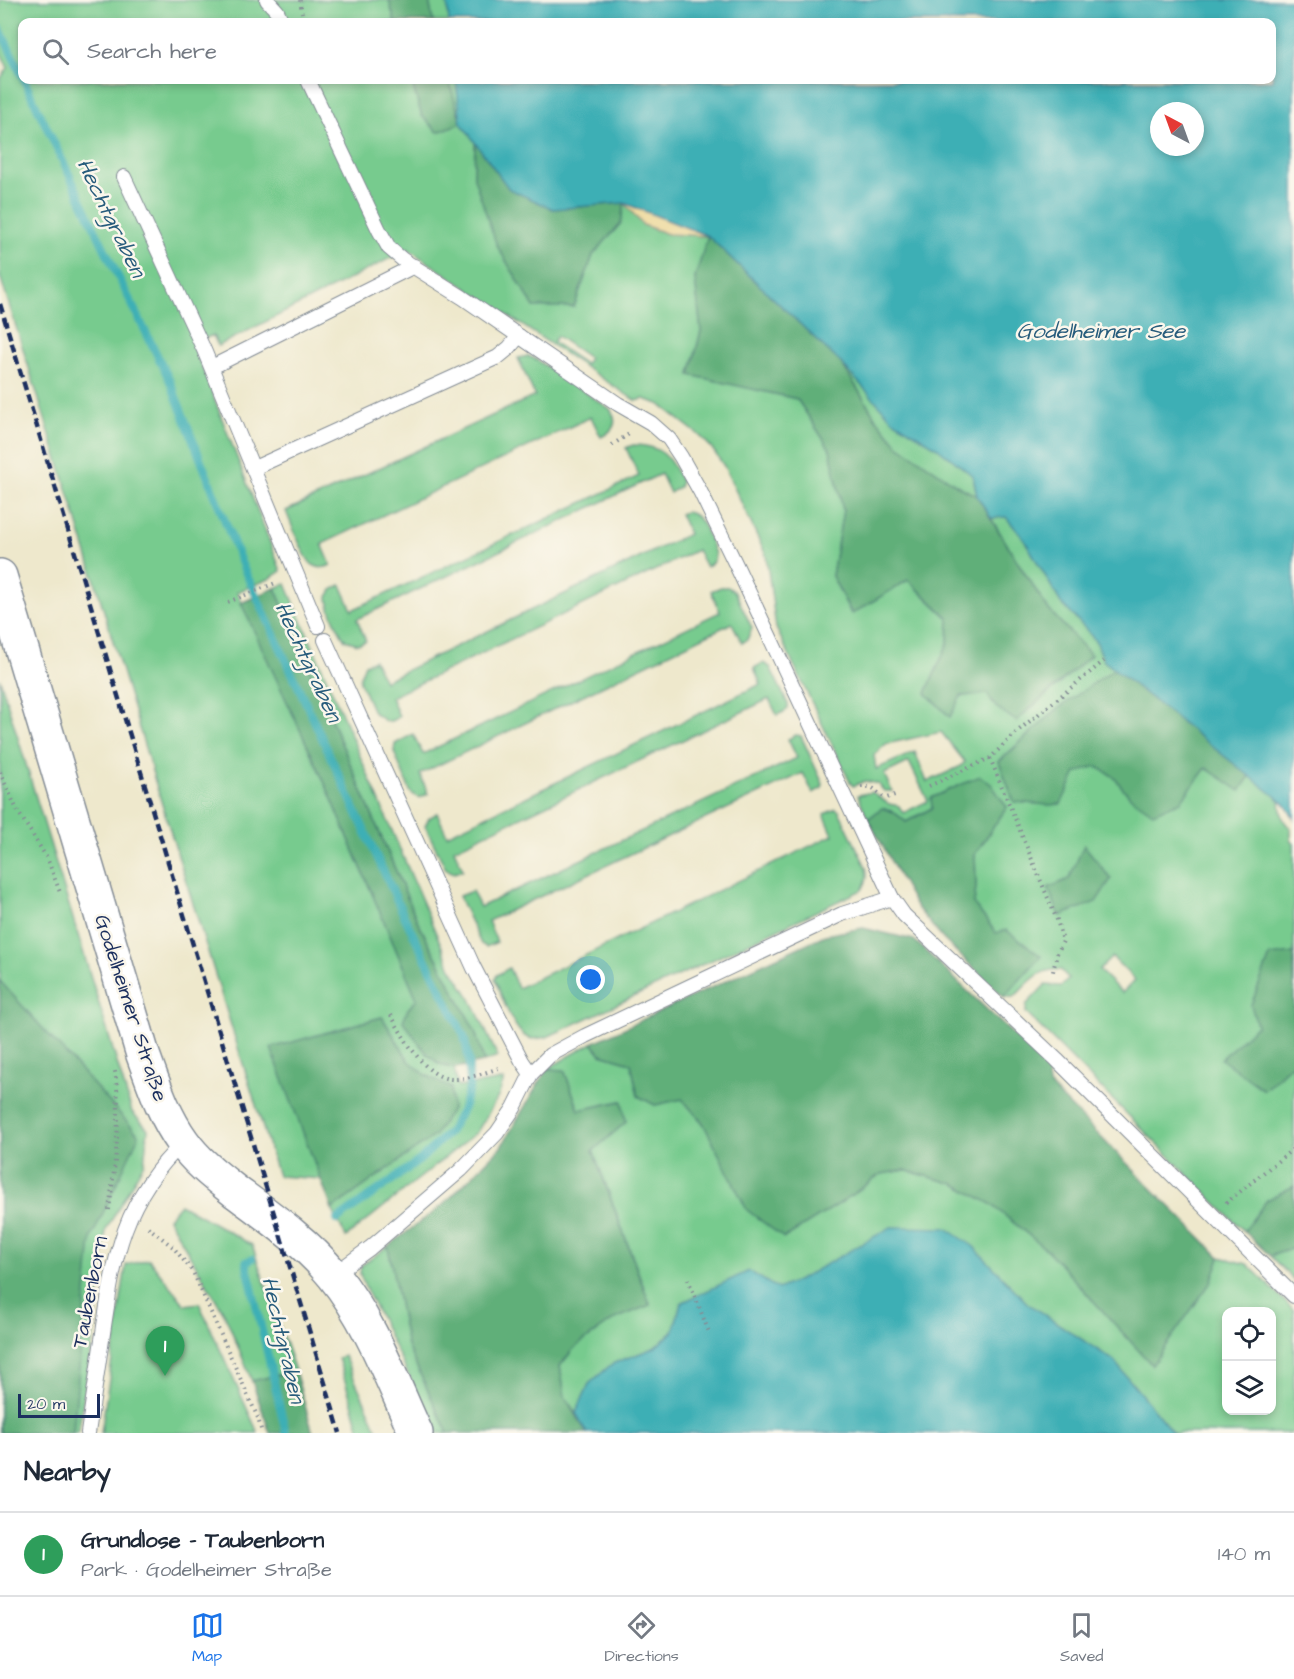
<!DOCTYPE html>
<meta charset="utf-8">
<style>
:root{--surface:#fff;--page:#f6f6f7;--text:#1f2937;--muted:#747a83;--line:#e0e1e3;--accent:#1a73e8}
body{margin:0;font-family:"Architects Daughter",sans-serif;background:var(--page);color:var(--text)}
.controls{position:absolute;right:18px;bottom:18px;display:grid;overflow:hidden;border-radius:12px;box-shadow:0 3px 9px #0003}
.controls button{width:54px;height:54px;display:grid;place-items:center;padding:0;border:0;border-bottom:2px solid var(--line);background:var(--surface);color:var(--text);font:30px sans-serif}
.compass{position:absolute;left:1150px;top:102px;width:54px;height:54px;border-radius:50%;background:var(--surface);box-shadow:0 3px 9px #0003;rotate:319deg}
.scale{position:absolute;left:18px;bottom:15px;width:82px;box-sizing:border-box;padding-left:6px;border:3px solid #1b2f5e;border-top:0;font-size:16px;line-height:21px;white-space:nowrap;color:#1b2f5e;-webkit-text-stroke:4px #fbf7ec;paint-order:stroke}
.you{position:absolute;left:591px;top:980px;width:21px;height:21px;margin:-15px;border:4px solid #fff;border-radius:50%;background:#1a73e8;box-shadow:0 0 0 9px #1a73e833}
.badge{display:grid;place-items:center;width:39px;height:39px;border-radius:50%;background:var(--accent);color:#fff;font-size:20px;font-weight:700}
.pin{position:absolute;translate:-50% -50px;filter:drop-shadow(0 2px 3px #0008)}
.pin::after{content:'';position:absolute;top:32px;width:21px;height:18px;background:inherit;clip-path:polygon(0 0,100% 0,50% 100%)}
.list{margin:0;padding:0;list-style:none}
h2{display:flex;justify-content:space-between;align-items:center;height:78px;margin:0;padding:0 24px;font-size:26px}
h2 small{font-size:20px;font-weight:400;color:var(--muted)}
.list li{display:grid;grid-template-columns:39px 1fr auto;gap:18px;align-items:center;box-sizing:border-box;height:84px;padding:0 24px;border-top:2px solid var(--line)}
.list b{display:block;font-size:22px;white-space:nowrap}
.list p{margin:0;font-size:20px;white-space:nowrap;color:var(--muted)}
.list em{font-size:20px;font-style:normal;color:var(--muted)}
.icon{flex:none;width:33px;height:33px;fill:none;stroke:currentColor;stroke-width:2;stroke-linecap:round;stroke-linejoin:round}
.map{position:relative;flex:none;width:1294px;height:1433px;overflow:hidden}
.search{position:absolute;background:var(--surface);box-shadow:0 3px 9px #0003;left:18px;right:18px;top:18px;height:66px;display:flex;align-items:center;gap:15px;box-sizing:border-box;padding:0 21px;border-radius:12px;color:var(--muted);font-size:22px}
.sheet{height:162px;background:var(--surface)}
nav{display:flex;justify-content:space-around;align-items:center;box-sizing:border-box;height:84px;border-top:2px solid var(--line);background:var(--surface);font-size:16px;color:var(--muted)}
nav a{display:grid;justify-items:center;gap:3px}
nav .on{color:var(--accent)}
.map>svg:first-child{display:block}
</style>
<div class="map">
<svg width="1294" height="1433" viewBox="0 0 1294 1433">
<rect width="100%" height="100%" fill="#fbf7ec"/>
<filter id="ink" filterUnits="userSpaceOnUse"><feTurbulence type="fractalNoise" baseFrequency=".0167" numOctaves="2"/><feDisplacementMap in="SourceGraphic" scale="12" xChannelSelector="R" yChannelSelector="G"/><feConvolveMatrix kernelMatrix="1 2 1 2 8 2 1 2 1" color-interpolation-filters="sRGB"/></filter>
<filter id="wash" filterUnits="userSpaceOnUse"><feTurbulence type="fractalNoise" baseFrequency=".008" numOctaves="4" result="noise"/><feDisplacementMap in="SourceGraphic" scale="24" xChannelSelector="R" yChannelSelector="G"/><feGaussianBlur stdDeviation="1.35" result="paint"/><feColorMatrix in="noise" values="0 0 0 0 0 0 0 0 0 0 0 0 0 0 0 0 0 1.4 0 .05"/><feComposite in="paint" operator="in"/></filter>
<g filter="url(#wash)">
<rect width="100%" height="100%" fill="#eee8cc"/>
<g fill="#77cb8e" stroke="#497d76" stroke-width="1.5" fill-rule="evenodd">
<path d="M0,0H389L395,22H22V80H411L422,116L461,123L449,80H456L461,123L475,142L474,178L574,307L593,255L621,223L624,203L643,225L668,234L708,236L695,278L701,331L690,375L797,399L830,449L843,510L832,576L851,614L908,580L949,619L948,643L926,693L949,716L961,696L988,694L996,707L1016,720L1058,685L1091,655L1048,609L1022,569L991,518L1006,517L1024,539L1061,603L1085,628L1097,643L1104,661L1114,669L1056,710L999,761L1076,773L1096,766L1113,776L1130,797L1181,801L1206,768L1240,790L1250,776L1280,800C1281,811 1281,821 1291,828V840L1294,844V953L1270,957L1257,1025L1264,1090L1294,1062V1186L1267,1200L1244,1231L1026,1013V1005L1045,985L1061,986L1069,979L1061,970C1039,967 1029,983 1014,997H1004L1041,956L996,933L974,904L976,886L975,854L1007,807L932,808L906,822L894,812L882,808L868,819L858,795L872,792L889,804L899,806L903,813L928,801L909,762L884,774L892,791H884L878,784L865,781L853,786L850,782L776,628L766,555L724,466L711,447L699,435L659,404L644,399L636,401L408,249L218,346L213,335L193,344L281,571L269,579L237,592L328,790L417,999L408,1009L437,1063L454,1068L458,1087L504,1080L498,1097L477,1132L346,1237L332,1209L435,1135L451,1088L425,1075L409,1061L382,1017L272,1048L321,1179L278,1176L161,801L73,508L0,276V79L8,68L0,51ZM557,336L589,358L585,364L553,342ZM941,732L965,762L959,767L927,782L915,752L876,769L874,755L886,744ZM1112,957L1135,980L1122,993L1099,970Z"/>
<polygon points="429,0 447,0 449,22 433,22"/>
<path d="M528,356L535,359L610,409C619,422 614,431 601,437L591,417L322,544L331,565C325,568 320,569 313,565C305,561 290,521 286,511L535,396L518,358Z"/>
<polygon points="842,364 893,420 938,448 973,476 977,496 958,486 898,445 875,417"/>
<path d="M633,445C662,445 670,457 681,481L679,487L670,493L661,474L648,480L357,619L366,641L358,644L345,640C337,627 329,612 328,597L332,590L341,585L352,610L639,476L626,448Z"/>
<path d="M685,512C703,512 709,540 715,554C715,561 712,564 706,567L697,550L391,697L399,717L391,721H385L373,712L360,682V677L365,664L374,660L384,681L689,534L680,514Z"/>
<polygon points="286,584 451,968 471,999 498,1057 484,1062 475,1031 417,920 275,588"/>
<polygon points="721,587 728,587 735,592 752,628 747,640 742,643 732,623 420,774 428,794 419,798 411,793 394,752 395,744 413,734 423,754 720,612 711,591"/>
<path d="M763,663L770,667L788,704C789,711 783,712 777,715L769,699L454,849L463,870L454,873L446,869L425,826L429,818L437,813L447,835L761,684L754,668Z"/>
<polygon points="0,679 132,1112 148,1129 144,1163 106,1230 94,1332 78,1433 0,1433"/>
<polygon points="796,735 801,736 823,784 822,788 813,793 803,773 488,921 497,942 486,947 481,944 460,899 459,896 472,891 480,907 797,758 788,739"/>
<path d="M836,809L839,811L866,867C868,876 867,882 862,890L547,1037C540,1038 534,1040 528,1038C513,1031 501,995 495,979L497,975L509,968L518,988L833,835L824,814Z"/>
<path d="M592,1043L601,1054L631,1063L638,1096L655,1105L682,1099L703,1123L784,1238L839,1204L881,1174L905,1170L955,1184L991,1204L1048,1251L1152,1364L1211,1282L1220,1257L1247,1264L1294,1310V1433H1173L1113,1360L1028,1304L973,1246L799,1280L778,1289L749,1271L681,1303L673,1332L654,1348L612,1364L589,1384L576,1413L565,1397L560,1366L574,1348L615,1319L650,1304L593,1150L626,1122L621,1101L579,1110L564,1070L547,1069ZM1226,1312H1272V1410H1226Z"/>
<polygon points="180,1204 252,1245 295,1371 252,1381 225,1315 168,1218"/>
<polygon points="388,1246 407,1346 448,1433 437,1433 364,1285 360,1274 361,1266"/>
<polygon points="1294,1248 1294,1280 1270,1256"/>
<polygon points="149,1259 185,1305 199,1303 258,1433 101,1433 126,1265"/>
<polygon points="344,1356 379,1433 361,1433 338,1358"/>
</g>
<g fill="#61af79" stroke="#3e6f6c" stroke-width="1.5">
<polygon points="389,0 429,0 433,22 395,22"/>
<polygon points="411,80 449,80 461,123 438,132 422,116"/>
<polygon points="475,142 509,189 553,209 624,203 621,223 593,255 574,307 534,307 497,246 474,178"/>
<polygon points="708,236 842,364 875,417 898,445 958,486 977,496 1022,569 1048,609 1091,655 1016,721 996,707 987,694 961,696 950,717 926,693 948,643 949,618 908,580 852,614 832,576 843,510 830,449 797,399 690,375 701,331 695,278"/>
<path d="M275,588L418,923L475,1031L484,1062C475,1063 464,1067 455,1068C431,1068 416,1038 403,1021L408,1009L417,999L328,790L241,603Z"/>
<polygon points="1114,669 1250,776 1240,791 1206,768 1181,801 1153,813 1130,797 1113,776 1096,766 1076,773 1061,804 1049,805 1014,802 999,762 1056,710"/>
<polygon points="980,776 991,784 1007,807 975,854 976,886 974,904 996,933 1006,930 1041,956 1004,997 943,939 915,905 868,819 882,808 894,812 906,822 932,808 931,798"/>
<polygon points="1084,845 1111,879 1096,902 1060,916 1048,888 1069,879"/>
<polygon points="863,928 914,940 1047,1067 1049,1085 1220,1257 1211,1282 1152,1365 1048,1251 991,1204 955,1184 905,1170 881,1174 839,1204 784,1238 747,1210 703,1123 682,1099 655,1105 638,1096 631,1063 601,1054 592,1043 825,935"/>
<polygon points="1294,953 1294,1062 1264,1090 1221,1059 1257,1025 1251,1005 1270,956"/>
<polygon points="0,981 139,1135 91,1239 73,1433 0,1433"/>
<polygon points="382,1017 409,1061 426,1075 451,1088 452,1109 435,1135 332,1209 271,1048"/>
<polygon points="547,1069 564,1070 579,1110 622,1101 626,1122 593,1151 650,1305 615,1319 574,1348 560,1366 565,1397 587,1433 448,1433 407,1346 388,1246 443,1205 501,1147"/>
<polygon points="1294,1186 1294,1248 1270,1256 1244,1231 1267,1200"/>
<polygon points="295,1371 313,1433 270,1433 252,1381"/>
</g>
<polygon fill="#eeda9e" stroke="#84847e" stroke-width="1.5" points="624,203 708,236 668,234 643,225"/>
<g fill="#3dafb5" stroke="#2c6f8a" stroke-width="1.5" fill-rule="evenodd">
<path d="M447,0H1294V819L1285,804L1104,661L1097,643L1085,628L1061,603L1024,539L1006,517L991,518L977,496L973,476L938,448L893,420L842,364L708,236L624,203L553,209L509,189L461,123L456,80H1272V22H449ZM1159,111H1195V147H1159Z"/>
<polygon points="891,1227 946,1228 973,1246 1028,1304 1113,1360 1173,1433 587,1433 576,1413 589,1384 612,1364 654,1348 673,1332 681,1303 749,1271 778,1289 799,1280"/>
</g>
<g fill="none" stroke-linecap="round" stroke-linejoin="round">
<g stroke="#3dafb5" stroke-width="8">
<polyline points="0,29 22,76"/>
<polyline points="24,80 111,262 169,379 243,567 406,920 464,1036 469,1061 469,1089 463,1108 450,1131 420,1160 337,1220"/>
<polyline points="252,1259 246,1262 286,1433"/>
</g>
</g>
</g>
<g filter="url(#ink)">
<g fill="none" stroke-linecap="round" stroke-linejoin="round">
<g stroke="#848c95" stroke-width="16">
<g id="service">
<polyline points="267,0 277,11 282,22"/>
<polyline points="308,80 379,230 389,248 403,260 462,297 618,404 651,423 669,439 681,457 700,491 737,567 892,898 904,915 1057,1060 1294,1296"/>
<polyline points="124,177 204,350 318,626"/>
<polyline points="212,367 414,266"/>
<polyline points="254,468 498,357 509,348 519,336"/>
<polyline points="325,640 474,968 522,1061 531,1074"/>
<polyline points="333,1275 370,1248 461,1170 497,1133 514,1108 531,1074 550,1055 585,1036 842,914 892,898"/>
<path d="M88,1433C93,1400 98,1366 103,1333C114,1256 124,1198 184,1142"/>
</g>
</g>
<g stroke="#848c95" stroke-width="36">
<path id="primary" d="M0,576L143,1055C154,1085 164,1116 183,1142C197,1162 217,1177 236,1192C270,1217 307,1243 333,1275C370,1320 392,1381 416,1433"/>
</g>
<g stroke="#848c95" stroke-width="4" stroke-dasharray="1.5 4.5" stroke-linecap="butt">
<polyline points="300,0 302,13"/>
<polyline points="612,445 629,434"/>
<polyline points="228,602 278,582"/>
<polyline points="990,758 1057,920 1063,941 1057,954 1052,976"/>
<polyline points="0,772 17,810 47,858 61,895"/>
<polyline points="929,786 990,758 1019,730 1104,661"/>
<path d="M861,787C877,785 874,793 886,798L895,795"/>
<path d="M391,1015C403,1036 424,1077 451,1079C468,1080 486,1072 502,1067"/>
<polyline points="1226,1203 1294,1148"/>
<path d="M109,1210C115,1164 122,1117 115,1071"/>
<polyline points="148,1227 173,1247 193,1272 258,1418 262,1433"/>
<polyline points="688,1279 709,1332"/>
</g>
<use href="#service" stroke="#fff" stroke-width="14"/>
<use href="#primary" stroke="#fff" stroke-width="33"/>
<polyline stroke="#1b2f5e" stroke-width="4.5" stroke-dasharray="9 4.5" stroke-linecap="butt" points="0,304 340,1433"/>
</g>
</g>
<g text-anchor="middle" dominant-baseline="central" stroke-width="5" stroke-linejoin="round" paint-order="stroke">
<g font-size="21" fill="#1b2f5e" stroke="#fbf7ec">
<text transform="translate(131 1008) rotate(72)">Godelheimer Straße</text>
<text transform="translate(90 1292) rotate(-79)">Taubenborn</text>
</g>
<g font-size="22" font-style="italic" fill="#275c7c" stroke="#fbf7ec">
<text transform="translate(111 218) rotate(64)">Hechtgraben</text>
<text x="1101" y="331">Godelheimer See</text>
<text transform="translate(308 662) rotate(65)">Hechtgraben</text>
<text transform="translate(283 1340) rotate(77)">Hechtgraben</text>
</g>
</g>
</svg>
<div class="controls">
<button><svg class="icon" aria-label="locate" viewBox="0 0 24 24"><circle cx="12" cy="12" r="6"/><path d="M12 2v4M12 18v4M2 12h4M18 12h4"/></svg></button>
<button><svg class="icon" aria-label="layers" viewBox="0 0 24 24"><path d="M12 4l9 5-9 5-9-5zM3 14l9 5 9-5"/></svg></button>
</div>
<svg class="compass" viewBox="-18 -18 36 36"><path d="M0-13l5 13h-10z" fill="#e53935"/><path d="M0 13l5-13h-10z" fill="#747a83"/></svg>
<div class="scale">20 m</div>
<div class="you"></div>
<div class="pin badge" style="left:165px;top:1376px;background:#2e9e5b">1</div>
<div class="search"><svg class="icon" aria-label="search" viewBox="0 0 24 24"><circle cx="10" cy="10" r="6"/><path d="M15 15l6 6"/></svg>Search here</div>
</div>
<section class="sheet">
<h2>Nearby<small></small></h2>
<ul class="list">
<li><span class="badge" style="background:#2e9e5b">1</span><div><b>Grundlose - Taubenborn</b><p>Park · Godelheimer Straße</p></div><em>140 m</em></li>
</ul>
</section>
<nav>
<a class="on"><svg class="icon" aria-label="map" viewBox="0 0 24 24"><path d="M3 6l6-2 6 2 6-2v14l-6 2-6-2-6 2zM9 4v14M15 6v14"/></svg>Map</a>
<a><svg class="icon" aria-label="directions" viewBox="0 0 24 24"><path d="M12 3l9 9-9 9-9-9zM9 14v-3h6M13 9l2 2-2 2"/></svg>Directions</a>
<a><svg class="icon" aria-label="saved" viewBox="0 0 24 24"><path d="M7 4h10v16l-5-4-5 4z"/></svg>Saved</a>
</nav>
